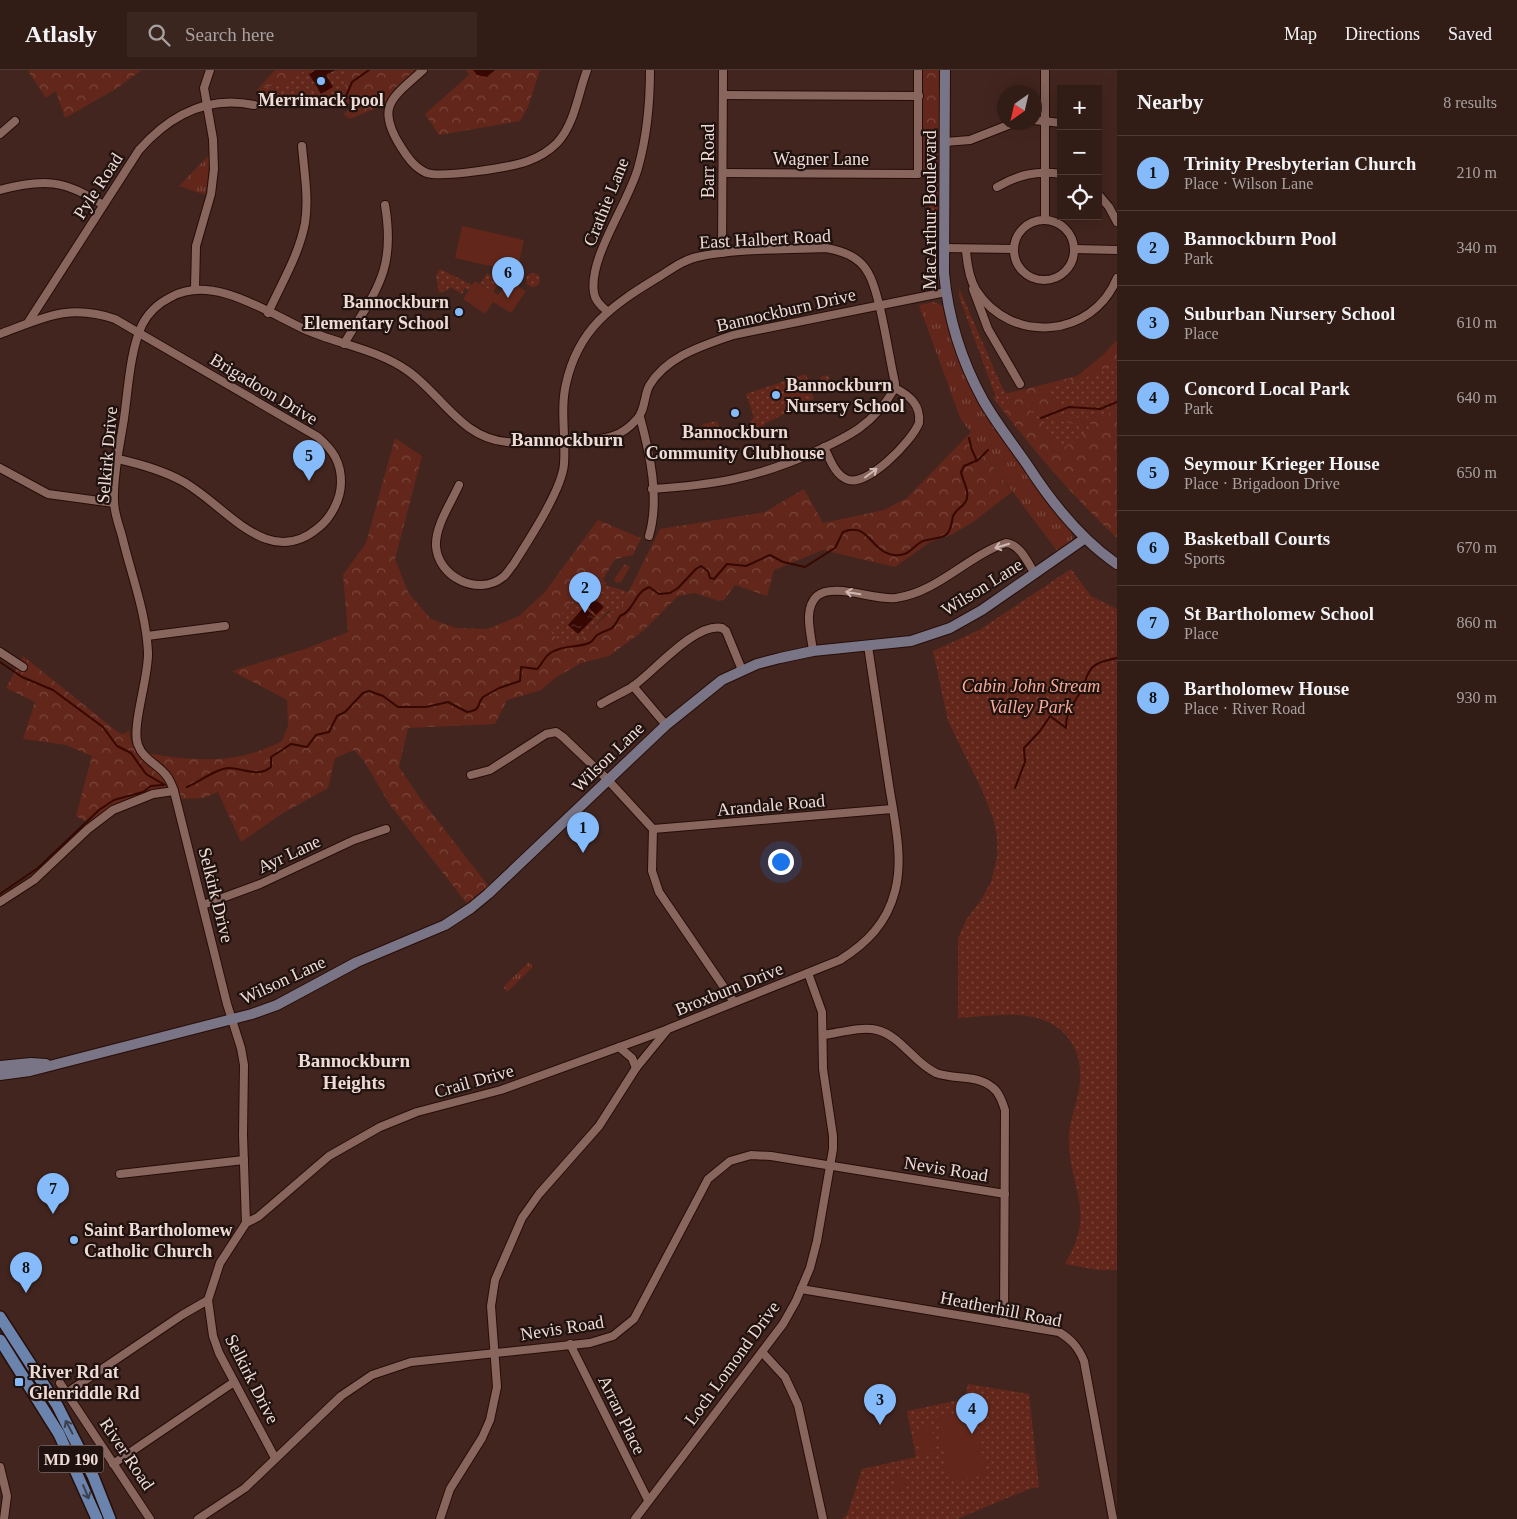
<!DOCTYPE html>
<meta charset="utf-8">
<style>
:root{--surface:#321c16;--page:#3a251f;--text:#f1f3f6;--muted:#a8a1a1;--line:#4d3a35;--accent:#85bbfb}
body{margin:0;font-family:Georgia,serif;background:var(--page);color:var(--text)}
.controls{position:absolute;right:15px;top:15px;display:grid;overflow:hidden;border-radius:0px;box-shadow:0 5px 20px #0002}
.controls button{width:45px;height:45px;display:grid;place-items:center;padding:0;border:0;border-bottom:1px solid var(--line);background:var(--surface);color:var(--text);font:25px sans-serif}
.compass{position:absolute;left:997px;top:15px;width:45px;height:45px;border-radius:50%;background:var(--surface);box-shadow:0 5px 20px #0002;rotate:214deg}
.you{position:absolute;left:780px;top:791px;width:18px;height:18px;margin:-12px;border:4px solid #fff;border-radius:50%;background:#1a73e8;box-shadow:0 0 0 8px #1a73e833}
.badge{display:grid;place-items:center;width:32px;height:32px;border-radius:50%;background:var(--accent);color:#111;font-size:16px;font-weight:700}
.pin{position:absolute;translate:-50% -41px;filter:drop-shadow(0 1px 2px #0008)}
.pin::after{content:'';position:absolute;top:26px;width:18px;height:15px;background:inherit;clip-path:polygon(0 0,100% 0,50% 100%)}
.list{margin:0;padding:0;list-style:none}
h2{display:flex;justify-content:space-between;align-items:center;height:65px;margin:0;padding:0 20px;font-size:21px}
h2 small{font-size:16px;font-weight:400;color:var(--muted)}
.list li{display:grid;grid-template-columns:32px 1fr auto;gap:15px;align-items:center;box-sizing:border-box;height:75px;padding:0 20px;border-top:1px solid var(--line)}
.list b{display:block;font-size:19px;white-space:nowrap}
.list p{margin:0;font-size:16px;white-space:nowrap;color:var(--muted)}
.list em{font-size:16px;font-style:normal;color:var(--muted)}
.icon{flex:none;width:28px;height:28px;fill:none;stroke:currentColor;stroke-width:2;stroke-linecap:round;stroke-linejoin:round}
.map{position:relative;flex:none;width:1117px;height:1449px;overflow:hidden}
header{display:flex;align-items:center;gap:30px;box-sizing:border-box;height:70px;padding:0 25px;background:var(--surface);border-bottom:1px solid var(--line)}
header strong{font-size:24px}
nav{display:flex;gap:28px;margin-inline-start:auto;font-size:18px}
.search{width:350px;height:45px;background:var(--page);display:flex;align-items:center;gap:12px;box-sizing:border-box;padding:0 18px;border-radius:0px;color:var(--muted);font-size:19px}
main{display:flex}
aside{flex:1;background:var(--surface)}
.map>svg:first-child{display:block}
</style>
<header>
<strong>Atlasly</strong>
<div class="search"><svg class="icon" aria-label="search" viewBox="0 0 24 24"><circle cx="10" cy="10" r="6"/><path d="M15 15l6 6"/></svg>Search here</div>
<nav><a>Map</a><a>Directions</a><a>Saved</a></nav>
</header>
<main>
<div class="map">
<svg width="1117" height="1449" viewBox="0 0 1117 1449">
<defs>
<pattern id="grass-tufts" width="24" height="20" patternUnits="userSpaceOnUse" patternTransform="scale(1.25)"><rect width="24" height="20" fill="#62271a"/><path d="M3 7l-1-3M5 7V3M7 7l1-3M15 17l-1-3M17 17v-4M19 17l1-3" fill="none" stroke="#79463b"/></pattern>
<pattern id="forest-crowns" width="20" height="18" patternUnits="userSpaceOnUse" patternTransform="scale(1.25)"><rect width="20" height="18" fill="#62271a"/><path d="M2 6a3 3 0 1 1 6 0M12 15a3 3 0 1 1 6 0" fill="none" stroke="#79463b"/></pattern>
<pattern id="park-dots" width="8" height="8" patternUnits="userSpaceOnUse" patternTransform="scale(1.25)"><rect width="8" height="8" fill="#62271a"/><path d="M2 2h.1M6 6h.1" fill="none" stroke="#79463b" stroke-width="1.8" stroke-linecap="round"/></pattern>
<pattern id="water-ripples" width="26" height="14" patternUnits="userSpaceOnUse" patternTransform="scale(1.25)"><rect width="26" height="14" fill="#370701"/><path d="M2 4q2-2 4 0t4 0M15 11q2-2 4 0t4 0" fill="none" stroke="#542b25"/></pattern>
</defs>
<rect width="100%" height="100%" fill="#42251e"/>
<g fill="url(#grass-tufts)">
<polygon points="210,84 206,125 179,116"/>
<polygon points="934,232 945,237 963,298 1069,456 1073,468 1069,474 1058,482 978,376 971,362 961,350 919,235"/>
<polygon points="625,494 630,497 621,512 616,513 614,509"/>
<polygon points="529,892 533,897 507,922 503,917"/>
</g>
<g fill="url(#forest-crowns)">
<polygon points="30,0 142,0 114,20 65,48 56,21 46,28 28,1"/>
<polygon points="275,0 306,0 285,13 257,20"/>
<polygon points="345,0 417,0 395,18 386,34 350,49 343,44 360,32 356,29 347,35 337,29 337,27 345,20"/>
<polygon points="466,0 540,0 528,37 520,51 439,65 425,44 469,5"/>
<polygon points="920,0 941,0 939,168 941,208 938,213 930,217 929,105 921,105"/>
<path d="M1117,270V468C1071,425 1031,378 993,327L1077,306L1102,286Z"/>
<path d="M971,362L978,376L1012,422L973,452L951,465L930,472L895,497L823,480L774,500L767,526L735,515L724,530L719,531L695,523L678,526L643,561L609,586L581,593L555,608L541,620L507,630L495,654L408,658L399,697L420,728L490,818L468,835L390,735L364,691L354,680L335,688L328,718L283,743L241,772L218,722L203,728L182,729L170,704L147,683C193,692 239,694 282,671L288,656L287,630L232,601L305,579L348,562L343,505L366,473L395,368L422,386L395,489L409,524L431,549L456,558L488,559L519,546L544,523L598,450L641,468L633,485L615,489L603,509L607,514L583,520L568,571L585,566L627,525L660,459L765,442L804,419L823,453L884,440L907,428Z"/>
<path d="M23,586L119,663L124,664L129,660C131,692 159,693 168,719C138,722 113,738 87,752L76,746L92,686L66,675L23,669L35,632L6,618Z"/>
</g>
<g fill="url(#park-dots)">
<polygon points="306,0 345,0 345,20 337,27 337,29 306,39 259,33 257,20 285,13"/>
<polygon points="440,199 472,215 469,220 465,218 462,224 450,217 448,220 439,223 436,205"/>
<polygon points="487,203 500,211 493,222 480,214"/>
<circle cx="533" cy="210" r="7"/>
<polygon points="959,218 1001,315 1010,330 999,336 959,226"/>
<path d="M1117,292V340C1098,349 1077,350 1057,344L1062,331L1051,326L1050,315L1079,311Z"/>
<polygon points="806,304 814,329 764,354 764,361 756,362 756,366 747,365 747,356 754,347 746,324"/>
<polygon points="828,305 830,312 834,311 836,316 825,321 820,307"/>
<path d="M1026,334C1047,351 1070,355 1096,354L1061,380Z"/>
<polygon points="717,351 723,366 706,372 702,358 703,354"/>
<path d="M1071,499L1091,526L1117,539V1200H1098L1065,1194C1095,1143 1073,1126 1069,1076C1067,1053 1078,1034 1080,1012C1081,1000 1079,986 1073,975C1049,934 998,946 958,948V869L966,850L981,830L991,812L997,787V767L993,748L982,720L948,651L933,581L979,560Z"/>
<path d="M599,511C607,518 619,517 628,523C626,532 621,538 613,543L609,540L585,566L568,571L564,574L552,564C557,547 581,515 599,511Z"/>
<polygon points="968,1314 1029,1324 1039,1417 1029,1419 957,1449 842,1449 847,1445 862,1399 916,1387 907,1341 965,1329"/>
</g>
<g fill="#62271a">
<polygon points="462,156 524,170 517,202 455,188"/>
<polygon points="508,210 526,221 511,243 493,232 485,244 463,229 475,211 498,225"/>
<polygon points="973,1340 986,1405 949,1411 937,1347"/>
<polygon points="931,1356 937,1382 921,1386 915,1360"/>
<polygon points="903,1404 906,1418 896,1421 892,1406"/>
</g>
<g fill="url(#water-ripples)">
<polygon points="316,0 335,0 326,5 333,17 321,24 309,4"/>
<polygon points="473,0 495,0 487,7 477,5"/>
<polygon points="590,525 604,537 596,545 583,532"/>
<polygon points="584,537 595,547 578,564 568,555"/>
</g>
<g fill="none" stroke-linecap="round" stroke-linejoin="round">
<g stroke="#370701" stroke-width="2">
<polyline points="344,31 352,12 369,0"/>
<polyline points="1041,348 1069,337 1100,339 1117,332"/>
<polyline points="969,368 972,380 977,391"/>
<polyline points="0,592 22,607 53,620 103,657 117,676 131,683 146,704 165,715"/>
<path d="M187,717C199,712 217,698 229,698C242,698 259,708 271,697V687L291,674L307,677L316,665L329,662L337,646L345,642L363,623L369,621L383,626L398,637H426L448,632L467,642C482,640 476,635 483,627L499,618L520,611L521,597L537,599C543,594 543,587 552,582C566,574 578,578 589,573C592,572 594,568 597,565C611,556 610,565 620,546C634,541 634,523 649,517L659,524L670,523L678,518L696,499L701,496L708,501L710,508L714,509L727,494L746,496L770,485L783,492L805,497L835,478L843,462C869,451 870,482 894,485C908,487 911,478 921,472C928,468 941,470 947,464C951,460 952,451 953,446C956,440 959,439 963,435C973,425 963,413 961,402L964,396L978,390L988,380"/>
<path d="M1015,718L1025,692L1024,678L1040,661L1050,646L1066,658C1065,643 1075,632 1081,621C1086,612 1086,602 1094,596C1101,591 1109,590 1117,588"/>
<polyline points="0,824 38,798 99,740 114,730 143,722 151,716 163,715"/>
</g>
<g stroke="#270d08" stroke-width="10">
<g id="minor">
<path d="M423,0C392,28 375,36 401,77C408,88 415,98 427,103C443,108 512,97 528,91C539,87 549,81 557,73C575,54 578,23 587,0"/>
<polyline points="723,25 919,26"/>
<polyline points="1034,50 1061,53"/>
<polyline points="0,64 15,51"/>
<polyline points="945,72 970,70 1016,52"/>
<polyline points="723,103 918,104 918,0"/>
<path d="M997,117C1018,105 1037,100 1061,104"/>
<path d="M0,120C43,108 66,110 103,135"/>
<polyline points="1098,124 1109,137 1117,152"/>
<polyline points="1045,150 1045,0"/>
<circle cx="1044" cy="180" r="30"/>
<polyline points="943,178 1014,179"/>
<polyline points="1074,179 1117,180"/>
<path d="M966,180C967,194 969,208 976,220C1011,275 1093,268 1117,208"/>
<polyline points="722,183 723,0"/>
<polyline points="195,218 196,176 211,124 214,99 213,69 204,18 210,0"/>
<polyline points="973,219 988,259 1020,314"/>
<path d="M607,241C602,237 595,231 594,223C588,188 628,134 638,98C647,66 650,34 650,0"/>
<path d="M268,243C281,214 299,185 305,153C309,128 304,101 302,76"/>
<path d="M29,251L139,80C169,46 207,25 254,35"/>
<path d="M0,264C43,248 69,233 115,249L318,367C333,380 341,392 341,412C341,429 331,448 318,458C267,501 225,434 182,411C162,400 140,394 118,389"/>
<path d="M344,274C376,220 396,201 385,135"/>
<path d="M640,347C650,384 660,429 649,466"/>
<path d="M824,377C830,389 834,403 846,409C866,419 912,371 919,353C921,335 910,326 895,318"/>
<polyline points="0,398 48,424 114,433"/>
<path d="M459,415C451,433 435,456 436,476C438,507 478,527 503,507C507,504 510,498 513,495C528,471 562,420 564,394C566,367 560,340 566,314C578,259 611,236 657,208C669,201 682,190 697,187C738,178 783,180 826,178C842,181 858,186 867,201C880,220 889,288 895,313V318C873,355 850,366 812,383C756,408 714,415 652,419"/>
<polyline points="147,566 225,556"/>
<path d="M813,581C811,564 803,539 817,526C834,512 875,531 896,528C938,522 967,486 1006,473C1020,474 1028,493 1035,504"/>
<polyline points="0,582 23,597"/>
<polyline points="633,616 666,655"/>
<path d="M601,634C611,628 622,623 632,617C653,603 695,552 722,558L726,561L742,600"/>
<polyline points="471,705 490,700 546,664 556,662 563,667 608,710 653,759 652,801 659,822 734,932"/>
<polyline points="653,759 892,739"/>
<polyline points="0,832 34,810 88,759 113,740 153,724 174,721"/>
<polyline points="203,835 260,814 354,770 386,759"/>
<path d="M823,965C839,963 861,956 877,960C901,966 914,993 936,1003C955,1010 976,1004 992,1017C999,1022 1002,1031 1005,1040L1004,1253"/>
<polyline points="619,977 632,988 636,998"/>
<polyline points="120,1104 244,1090"/>
<polyline points="246,1153 258,1147 329,1086 380,1057 417,1042 501,1020 666,960"/>
<path d="M801,1219L1059,1262C1072,1270 1078,1277 1084,1291L1113,1449"/>
<polyline points="570,1274 648,1430"/>
<polyline points="762,1282 785,1307 798,1335 823,1449"/>
<polyline points="60,1313 150,1449"/>
<polyline points="65,1324 182,1245 208,1230"/>
<path d="M275,1388L219,1283L213,1266L208,1230L220,1193L246,1153L243,1065L244,995L241,978L227,934L174,721C172,715 170,710 166,705C157,694 143,689 138,675C131,657 149,607 148,582C146,542 131,504 122,466C119,455 114,443 114,431C113,406 119,379 123,355C128,325 129,283 142,255C148,243 159,233 171,227C212,204 265,241 304,259C337,274 377,279 408,301C442,325 461,368 507,372C529,374 593,373 613,366C622,363 631,356 637,349C645,341 644,326 649,316C667,286 702,276 733,265L946,222"/>
<polyline points="113,1394 234,1312"/>
<polyline points="0,1397 7,1426 4,1449"/>
<polyline points="198,1449 245,1418 341,1326 372,1305 411,1292 590,1273 613,1266 634,1249 708,1109 730,1091 751,1085 771,1086 1005,1124"/>
<path d="M440,1449L450,1419L482,1368L490,1350L497,1317L491,1236L495,1210L522,1148L539,1124L599,1056L636,998L668,959L840,890C867,873 887,853 895,821C904,788 894,748 889,715C882,669 875,623 868,576"/>
<polyline points="635,1449 783,1254 796,1231 810,1198 817,1171 833,1079 833,1066 823,999 822,942 808,903"/>
</g>
</g>
<g stroke="#270d08" stroke-width="12">
<g id="secondary">
<path d="M945,0L944,203C948,247 961,290 983,330C996,353 1013,374 1028,396C1052,433 1080,469 1117,494"/>
<polyline points="0,996 31,993 46,994"/>
<polyline points="0,1005 30,1001 252,944 277,935 357,892 445,855 471,838 488,824 666,655 722,610 757,594 780,588 813,581 911,571 950,558 982,540 1084,469"/>
</g>
</g>
<g stroke="#270d08" stroke-width="14">
<g id="primary">
<polyline points="0,1247 57,1335 93,1406 110,1449"/>
<polyline points="0,1270 59,1364 97,1449"/>
</g>
</g>
<use href="#minor" stroke="#88665e" stroke-width="8"/>
<use href="#secondary" stroke="#797586" stroke-width="10"/>
<use href="#primary" stroke="#6b84ad" stroke-width="11"/>
</g>
<defs><path id="oneway-shaft" d="M-6 0H5M1.5-3L5.5 0L1.5 3" fill="none" stroke-width="1.6" stroke-linecap="round" stroke-linejoin="round" transform="scale(1.25)"/></defs>
<g stroke="#d0b8b2">
<use href="#oneway-shaft" transform="translate(871 403) rotate(-37)"/>
<use href="#oneway-shaft" transform="translate(1002 476) rotate(163)"/>
<use href="#oneway-shaft" transform="translate(853 523) rotate(-170)"/>
</g>
<g stroke="#3d404e">
<use href="#oneway-shaft" transform="translate(69 1357) rotate(-118)"/>
<use href="#oneway-shaft" transform="translate(86 1422) rotate(67)"/>
</g>
<g fill="#85bbfb" stroke="#1f120f" stroke-width="2">
<circle cx="321" cy="11" r="5"/>
<circle cx="459" cy="242" r="5"/>
<circle cx="776" cy="325" r="5"/>
<circle cx="735" cy="343" r="5"/>
<circle cx="74" cy="1170" r="5"/>
<rect x="14" y="1307" width="10" height="10" rx="2.5"/>
</g>
<g text-anchor="middle" dominant-baseline="central" stroke-width="4.5" stroke-linejoin="round" paint-order="stroke">
<rect fill="#1f120f" stroke="#b19f9a" stroke-width="1" x="38.5" y="1375.5" width="65" height="27" rx="4"/>
<g font-size="16" font-weight="bold" fill="#efdbd6">
<text x="71" y="1389">MD 190</text>
</g>
<g font-size="18" font-weight="bold" fill="#efdbd6" stroke="#1f120f" text-anchor="start">
<text x="321" y="30" text-anchor="middle">Merrimack pool</text>
<text x="449" y="232" text-anchor="end">Bannockburn<tspan x="449" dy="21">Elementary School</tspan></text>
<text x="786" y="315">Bannockburn<tspan x="786" dy="21">Nursery School</tspan></text>
<text x="735" y="362" text-anchor="middle">Bannockburn<tspan x="735" dy="21">Community Clubhouse</tspan></text>
<text x="84" y="1160">Saint Bartholomew<tspan x="84" dy="21">Catholic Church</tspan></text>
<text x="29" y="1302">River Rd at<tspan x="29" dy="21">Glenriddle Rd</tspan></text>
</g>
<g font-size="18" fill="#efdbd6" stroke="#1f120f">
<text x="821" y="89">Wagner Lane</text>
<text transform="translate(708 91) rotate(-90)">Barr Road</text>
<text transform="translate(98 116) rotate(-57)">Pyle Road</text>
<text transform="translate(606 132) rotate(-68)">Crathie Lane</text>
<text transform="translate(930 140) rotate(-90)">MacArthur Boulevard</text>
<text transform="translate(765 169) rotate(-3)">East Halbert Road</text>
<text transform="translate(786 240) rotate(-13)">Bannockburn Drive</text>
<text transform="translate(264 319) rotate(31)">Brigadoon Drive</text>
<text transform="translate(107 385) rotate(-85)">Selkirk Drive</text>
<text transform="translate(982 517) rotate(-32)">Wilson Lane</text>
<text transform="translate(608 687) rotate(-44)">Wilson Lane</text>
<text transform="translate(771 735) rotate(-5)">Arandale Road</text>
<text transform="translate(289 784) rotate(-25)">Ayr Lane</text>
<text transform="translate(216 825) rotate(76)">Selkirk Drive</text>
<text transform="translate(283 910) rotate(-25)">Wilson Lane</text>
<text transform="translate(729 919) rotate(-22)">Broxburn Drive</text>
<text transform="translate(474 1011) rotate(-16)">Crail Drive</text>
<text transform="translate(946 1099) rotate(9)">Nevis Road</text>
<text transform="translate(1001 1239) rotate(11)">Heatherhill Road</text>
<text transform="translate(562 1258) rotate(-9)">Nevis Road</text>
<text transform="translate(732 1293) rotate(-54)">Loch Lomond Drive</text>
<text transform="translate(252 1309) rotate(63)">Selkirk Drive</text>
<text transform="translate(622 1345) rotate(64)">Arran Place</text>
<text transform="translate(127 1384) rotate(56)">River Road</text>
</g>
<g font-size="18" font-style="italic" fill="#f7aa98" stroke="#1f120f">
<text x="1031" y="616">Cabin John Stream<tspan x="1031" dy="21">Valley Park</tspan></text>
</g>
<g font-size="19" font-weight="bold" fill="#efdbd6" stroke="#1f120f">
<text x="567" y="369">Bannockburn</text>
<text x="354" y="990">Bannockburn<tspan x="354" dy="22">Heights</tspan></text>
</g>
</g>
</svg>
<div class="controls">
<button>+</button>
<button>−</button>
<button><svg class="icon" aria-label="locate" viewBox="0 0 24 24"><circle cx="12" cy="12" r="6"/><path d="M12 2v4M12 18v4M2 12h4M18 12h4"/></svg></button>
</div>
<svg class="compass" viewBox="-18 -18 36 36"><path d="M0-13l5 13h-10z" fill="#e53935"/><path d="M0 13l5-13h-10z" fill="#a8a1a1"/></svg>
<div class="you"></div>
<div class="pin badge" style="left:583px;top:783px">1</div>
<div class="pin badge" style="left:585px;top:543px">2</div>
<div class="pin badge" style="left:880px;top:1355px">3</div>
<div class="pin badge" style="left:972px;top:1364px">4</div>
<div class="pin badge" style="left:309px;top:411px">5</div>
<div class="pin badge" style="left:508px;top:228px">6</div>
<div class="pin badge" style="left:53px;top:1144px">7</div>
<div class="pin badge" style="left:26px;top:1223px">8</div>
</div>
<aside>
<h2>Nearby<small>8 results</small></h2>
<ul class="list">
<li><span class="badge">1</span><div><b>Trinity Presbyterian Church</b><p>Place · Wilson Lane</p></div><em>210 m</em></li>
<li><span class="badge">2</span><div><b>Bannockburn Pool</b><p>Park</p></div><em>340 m</em></li>
<li><span class="badge">3</span><div><b>Suburban Nursery School</b><p>Place</p></div><em>610 m</em></li>
<li><span class="badge">4</span><div><b>Concord Local Park</b><p>Park</p></div><em>640 m</em></li>
<li><span class="badge">5</span><div><b>Seymour Krieger House</b><p>Place · Brigadoon Drive</p></div><em>650 m</em></li>
<li><span class="badge">6</span><div><b>Basketball Courts</b><p>Sports</p></div><em>670 m</em></li>
<li><span class="badge">7</span><div><b>St Bartholomew School</b><p>Place</p></div><em>860 m</em></li>
<li><span class="badge">8</span><div><b>Bartholomew House</b><p>Place · River Road</p></div><em>930 m</em></li>
</ul>
</aside>
</main>
